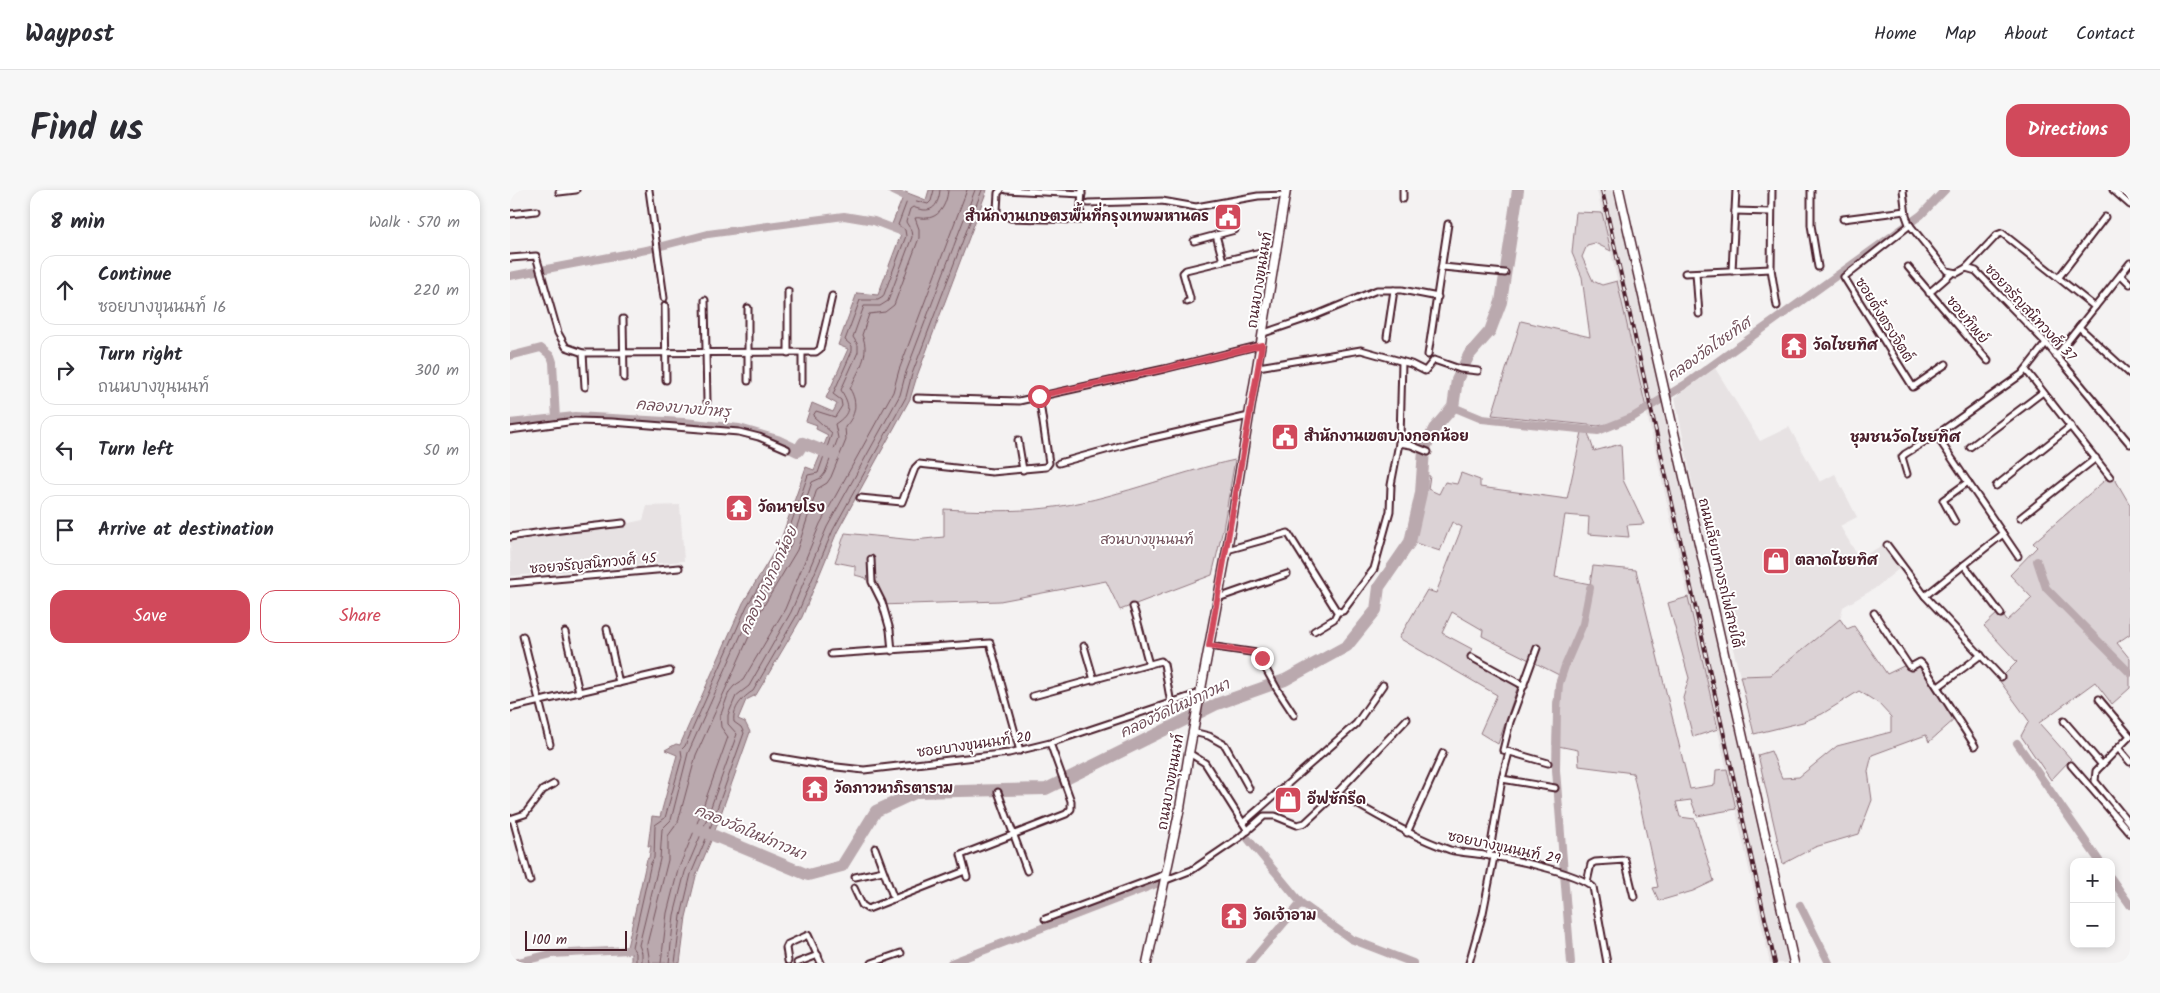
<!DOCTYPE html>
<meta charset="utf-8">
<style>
:root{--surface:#fff;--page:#f7f7f7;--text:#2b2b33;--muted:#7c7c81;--line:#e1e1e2;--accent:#d1495b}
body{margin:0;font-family:Kalam,"Playpen Sans Thai",sans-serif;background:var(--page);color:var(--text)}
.controls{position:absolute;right:15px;bottom:15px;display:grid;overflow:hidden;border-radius:10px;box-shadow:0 2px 8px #0003}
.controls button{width:45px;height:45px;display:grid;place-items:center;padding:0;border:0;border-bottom:1px solid var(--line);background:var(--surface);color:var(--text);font:25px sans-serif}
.scale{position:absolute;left:15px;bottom:12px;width:102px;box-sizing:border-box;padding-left:5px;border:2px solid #4a1f2b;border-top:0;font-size:14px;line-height:18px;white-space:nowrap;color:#4a1f2b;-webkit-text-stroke:4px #fff;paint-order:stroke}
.stop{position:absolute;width:15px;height:15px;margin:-11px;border:4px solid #d1495b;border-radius:50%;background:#fff}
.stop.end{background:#d1495b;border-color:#fff;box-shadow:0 1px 5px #0008}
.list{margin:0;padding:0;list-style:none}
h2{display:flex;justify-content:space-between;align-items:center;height:65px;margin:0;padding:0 20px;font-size:21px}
h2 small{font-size:16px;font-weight:400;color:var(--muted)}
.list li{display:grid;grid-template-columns:32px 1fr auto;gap:15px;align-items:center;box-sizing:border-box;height:70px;margin:0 10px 10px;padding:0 10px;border:1px solid var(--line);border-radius:15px}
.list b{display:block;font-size:19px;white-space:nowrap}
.list p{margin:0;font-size:16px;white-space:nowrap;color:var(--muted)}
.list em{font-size:16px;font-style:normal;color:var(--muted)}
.actions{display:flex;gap:10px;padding:15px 20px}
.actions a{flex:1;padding:11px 0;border:1px solid var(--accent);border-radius:15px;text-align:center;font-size:18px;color:var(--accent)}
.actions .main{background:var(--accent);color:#fff}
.icon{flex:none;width:28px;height:28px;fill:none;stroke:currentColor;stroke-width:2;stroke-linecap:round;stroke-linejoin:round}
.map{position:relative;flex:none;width:1620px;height:773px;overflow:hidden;border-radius:15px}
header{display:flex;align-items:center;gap:30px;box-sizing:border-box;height:70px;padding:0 25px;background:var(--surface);border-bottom:1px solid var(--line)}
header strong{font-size:24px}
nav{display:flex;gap:28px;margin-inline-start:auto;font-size:18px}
.intro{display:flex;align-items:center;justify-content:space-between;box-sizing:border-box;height:120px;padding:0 30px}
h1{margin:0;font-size:35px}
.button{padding:12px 22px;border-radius:15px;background:var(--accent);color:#fff;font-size:18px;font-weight:700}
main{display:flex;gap:30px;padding:0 30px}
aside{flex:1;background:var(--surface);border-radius:15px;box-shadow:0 2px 8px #0003}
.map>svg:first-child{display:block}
</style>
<header>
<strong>Waypost</strong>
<nav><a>Home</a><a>Map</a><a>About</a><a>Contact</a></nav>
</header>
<div class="intro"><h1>Find us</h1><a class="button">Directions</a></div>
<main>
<aside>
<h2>8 min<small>Walk · 570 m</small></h2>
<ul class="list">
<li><svg class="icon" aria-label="ahead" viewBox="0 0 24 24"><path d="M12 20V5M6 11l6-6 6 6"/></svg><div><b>Continue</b><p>ซอยบางขุนนนท์ 16</p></div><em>220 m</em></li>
<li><svg class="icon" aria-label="right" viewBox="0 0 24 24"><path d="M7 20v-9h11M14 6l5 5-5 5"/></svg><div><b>Turn right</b><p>ถนนบางขุนนนท์</p></div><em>300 m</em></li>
<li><svg class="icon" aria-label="left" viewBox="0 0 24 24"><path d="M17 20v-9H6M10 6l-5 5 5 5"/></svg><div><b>Turn left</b></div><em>50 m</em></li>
<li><svg class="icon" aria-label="arrive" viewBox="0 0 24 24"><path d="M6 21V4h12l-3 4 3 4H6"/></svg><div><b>Arrive at destination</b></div></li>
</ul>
<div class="actions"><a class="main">Save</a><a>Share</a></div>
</aside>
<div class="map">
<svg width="1620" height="773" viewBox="0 0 1620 773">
<rect width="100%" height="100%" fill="#f4f2f2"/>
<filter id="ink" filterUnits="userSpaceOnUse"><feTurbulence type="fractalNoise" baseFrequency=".02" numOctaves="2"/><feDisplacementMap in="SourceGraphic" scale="10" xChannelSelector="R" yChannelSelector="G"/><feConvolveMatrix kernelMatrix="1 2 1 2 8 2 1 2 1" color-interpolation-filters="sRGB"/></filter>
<g filter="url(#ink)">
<g fill="#e7e2e3">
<polygon points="1087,0 1104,0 1278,773 1260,773"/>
<polygon points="1205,178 1250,251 1279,237 1310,292 1325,284 1347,327 1330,336 1349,368 1373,355 1390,378 1364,399 1333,417 1330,429 1261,485 1230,486 1188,322 1165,207"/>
<polygon points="170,315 174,371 1,386 0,349 114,334 133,330 137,316"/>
</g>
<g fill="#dbd2d5" stroke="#927880">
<polygon points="1066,22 1092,23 1101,61 1085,53 1077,55 1072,67 1083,91 1092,95 1107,91 1136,218 1102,233 1088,236 982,225 1011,131 1080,147 1072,87 1062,63"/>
<polygon points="1072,242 1078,243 1084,261 1111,254 1113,290 1134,334 1117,335 1119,347 1078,344 1079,327 1055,325 1045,387 1080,394 1083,376 1126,380 1180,599 1205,595 1206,580 1217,579 1226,619 1187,626 1181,610 1166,612 1170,627 1185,629 1204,691 1183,701 1149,711 1143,698 1148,697 1123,583 1069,576 1068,560 1043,555 1044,512 1049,485 972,446 973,440 942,422 932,443 962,459 957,467 1008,496 988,554 970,543 987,505 889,448 917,400 926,403 952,337 942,332 930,361 902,352 910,284 920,286 918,299 929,304 935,292 947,294 951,283 970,290 970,297 1057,309"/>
<path d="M725,270L713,339L702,385L610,420L596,391L490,411L369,415L356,388L345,385V376L325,372L335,343L404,350L434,347V319C469,321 503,322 537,318C600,311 663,283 725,270Z"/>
<polygon points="1602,284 1620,315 1620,444 1607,453 1620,469 1620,498 1602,514 1585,492 1529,533 1561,569 1541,590 1511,546 1519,531 1489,490 1507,472 1474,436 1490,421 1497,431 1522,408 1500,385 1527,357 1523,353"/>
<polygon points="1178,407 1208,539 1183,547 1173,508 1179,488 1158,413"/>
<polygon points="1330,429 1337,439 1344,436 1377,484 1408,469 1445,529 1419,552 1416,545 1362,565 1358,581 1362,610 1349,644 1305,657 1273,674 1248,565 1261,561 1272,588 1289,587 1327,556 1381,542 1381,527 1368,513 1349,501 1312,524 1293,532 1244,544 1230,486 1261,485"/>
</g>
<polygon fill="#baa9ae" stroke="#8d727a" points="419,0 477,0 407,186 400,209 327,342 292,427 246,505 236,510 228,529 235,532 240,542 203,646 186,686 176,727 170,773 121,773 121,763 111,762 111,758 117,757 137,669 139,668 141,656 138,656 142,626 150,627 167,565 155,560 166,554 170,555 233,413 270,352 296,277 304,280 312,261 309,259 311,253 314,255 318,245 306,239 307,235 296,231 302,213 323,222 327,214 316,208 338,159 328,155 347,103 368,105 391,44 380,39 395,2 416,10"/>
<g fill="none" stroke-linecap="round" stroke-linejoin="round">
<g stroke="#77565f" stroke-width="1">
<polyline points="126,773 126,763 122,757 141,673 144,668 145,635 155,628 172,567 171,560 175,556 237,416 274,354 298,285 308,283 322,243 303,226 306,221 325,227 332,216 331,210 323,204 342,161 342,156 335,150 350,110 368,110 373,107 396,46 395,40 388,35 397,11 399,9 418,14 421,11 424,0"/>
<path d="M132,773V763L129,755L150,669L152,639L161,630L178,563L243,418L280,357L302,292L311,288L315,283L328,248L325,234C342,223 340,215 331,200L348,162V155L343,147L354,116H370L378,111L402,47L401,40L396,32L400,19L403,17C420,24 428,19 430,0"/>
<path d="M140,773L137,754L158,670V646L168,632L186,565L250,422L287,360L307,299L317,293L321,287L336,250L335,237C346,225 348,213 340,199C348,180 361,165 352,145L359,124L375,122L384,115L409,48V39L405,28C409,27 412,29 417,28C431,27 437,12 438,0"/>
<polyline points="151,773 157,723 168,680 185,639 218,547 211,537 210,527 219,502 224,496 233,490 275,419 310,334 383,202 389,180 457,0"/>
<polyline points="159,773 164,725 175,682 192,642 227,544 218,534 218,525 226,506 239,496 281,422 317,337 390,205 396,182 465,0"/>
<path d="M165,773L171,726L181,684L198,644L234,543L231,537L224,532C222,518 233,507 243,501L287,425L323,340L396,207L402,184L472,0"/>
</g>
<g stroke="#baa9ae" stroke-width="8">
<polyline points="381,0 402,10"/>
<polyline points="0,86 136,60 198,44 334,26 364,31 390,41"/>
<polyline points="0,166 31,158 41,166 43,172 46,230"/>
<polyline points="943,217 972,229 1088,241 1123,227 1176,194 1411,25 1435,0"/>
<polyline points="1527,371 1536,398 1620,483"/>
<polyline points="1507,553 1590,672"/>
<polyline points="738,649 791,713 841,749 903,773"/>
<polyline points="1601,688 1620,715"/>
<polyline points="1290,715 1319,773"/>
<polyline points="5,773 41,764 119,760"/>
<polyline points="441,773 646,694"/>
<polyline points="740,773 791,713"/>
<polyline points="1061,773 1046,580 1047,520 1049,494 1055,476 1073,434 1080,398"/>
</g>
<g stroke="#baa9ae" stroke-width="12">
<polyline points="0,235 65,228 174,234 229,240 267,251 288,261 293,253 324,265"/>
<polyline points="188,639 298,685 332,676 366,621 407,602 536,599 707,514 775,490 837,456 866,420 869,397 900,352 911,303 914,260 924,239 943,217 947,190 959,165 980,141 991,112 1008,0"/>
</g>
<g stroke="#4a1f2b" stroke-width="9">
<g id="street">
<polyline points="139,0 154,108"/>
<polyline points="496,0 572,4"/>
<polyline points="1262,0 1261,79 1267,116"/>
<polyline points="1301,0 1301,35 1308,77"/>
<polyline points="1393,0 1396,26 1399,34 1437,81 1447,83 1456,78 1466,81 1536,153 1620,254"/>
<polyline points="1603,0 1620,15"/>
<polyline points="49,2 66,0"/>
<polyline points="893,9 893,0"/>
<polyline points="578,13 652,11 686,17 748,6 776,5"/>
<polyline points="487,20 488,3 491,0"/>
<polyline points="1225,21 1261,22"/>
<polyline points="0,24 26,21"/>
<polyline points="500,28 570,30 572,0"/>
<polyline points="1333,29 1395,21"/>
<polyline points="1400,35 1334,87 1403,197 1436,174"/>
<polyline points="706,45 713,71"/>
<polyline points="684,51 725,40"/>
<polyline points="0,68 26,66 48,143 56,157 73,163 306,162 310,159 322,106"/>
<polyline points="933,77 995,83"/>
<polyline points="1398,77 1478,171"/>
<polyline points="1456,78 1487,45 1492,43 1585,117"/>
<polyline points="1222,81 1226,0"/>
<polyline points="1175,83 1261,79"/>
<polyline points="1186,83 1189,124"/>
<polyline points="1611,85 1620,94"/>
<polyline points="1549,87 1595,27"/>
<polyline points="1419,103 1442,83"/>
<polyline points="195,110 197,212"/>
<polyline points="677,112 680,111 680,108 673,83 676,80 767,58"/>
<polyline points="155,116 156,190"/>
<polyline points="113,129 114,188"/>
<polyline points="1569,137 1620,184"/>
<polyline points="754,143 804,126 867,100 892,100 928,107"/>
<polyline points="877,147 884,100"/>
<polyline points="73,163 75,197"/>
<polyline points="278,163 278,101"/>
<polyline points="292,163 292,193"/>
<polyline points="918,165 938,34"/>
<polyline points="1546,166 1620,73"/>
<polyline points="748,177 851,160 901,174 915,181 924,170 950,179 968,181"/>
<polyline points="1516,180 1600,287"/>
<polyline points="238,191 238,118"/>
<polyline points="407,208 509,211 654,179 751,155"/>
<polyline points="0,240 65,231 102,232 229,242 249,247 277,259"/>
<polyline points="1426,245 1508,366"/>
<polyline points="508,250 513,280"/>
<polyline points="889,253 901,255 918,262"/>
<polyline points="1460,257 1533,202"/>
<polyline points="549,273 621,253 739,226"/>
<polyline points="1397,284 1392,267 1395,264 1426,245 1512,184 1536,153"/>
<polyline points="1486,296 1561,236"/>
<polyline points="350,308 392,312 405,278 409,274 482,282 536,277 539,273 529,206"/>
<polyline points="1510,328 1586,268"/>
<polyline points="1445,332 1433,310 1458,292"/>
<path d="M0,347C38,340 75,338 113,333"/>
<polyline points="1377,355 1415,406 1491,487"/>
<polyline points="717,360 778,343 826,420 830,422 833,421 864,379 880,321 881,295 890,248 892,172"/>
<polyline points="361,369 362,392 372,412 380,440 382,461"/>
<polyline points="1454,375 1491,424"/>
<polyline points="0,393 169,378"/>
<polyline points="1415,406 1493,344"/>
<polyline points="708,408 777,384"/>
<path d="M623,417C630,436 633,455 639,474"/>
<polyline points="1364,423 1399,476 1401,477 1410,472 1413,475 1465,556"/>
<polyline points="97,439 109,493"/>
<polyline points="804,441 824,429 828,421"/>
<polyline points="55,442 69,502"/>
<polyline points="13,446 40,554"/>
<polyline points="574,456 584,490"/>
<polyline points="699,456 747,463 767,499 784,525"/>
<polyline points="1027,458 1000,532 993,560 1038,573"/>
<polyline points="321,464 480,453 510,561"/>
<polyline points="961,467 1014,496"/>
<polyline points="1428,497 1471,465"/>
<polyline points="523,506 651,471 654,474 661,514"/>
<polyline points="1589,509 1620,546"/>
<polyline points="0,518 160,481"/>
<polyline points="1554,531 1592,575"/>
<polyline points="683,542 699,546 715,555 739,598"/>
<polyline points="1620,546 1586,581 1585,591 1620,634"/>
<polyline points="1608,558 1620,572"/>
<polyline points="679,563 695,573 738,641"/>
<polyline points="264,567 318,576 354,580 499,563 540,553 690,503"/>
<polyline points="1561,575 1620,643"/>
<polyline points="992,589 1045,598"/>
<polyline points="488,602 517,681"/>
<polyline points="827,603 897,529"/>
<polyline points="0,629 15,624 33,600 44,594"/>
<polyline points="3,629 20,691"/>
<polyline points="733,633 846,534 873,495"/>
<polyline points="897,643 933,563"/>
<polyline points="365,658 384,709"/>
<polyline points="979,666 992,589 999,562"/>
<polyline points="345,687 373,681"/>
<polyline points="457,687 451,665 556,624 561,619 561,611 540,553"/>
<path d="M656,690L682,680L729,648L754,626H765L787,635L795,633L827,603C864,623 899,646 940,660C950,663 963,663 974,665C998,668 1066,682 1083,697L1097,773"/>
<polyline points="1077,692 1081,674 1085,672 1115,670 1124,707"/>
<polyline points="344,698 352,715 358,719 455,681"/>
<polyline points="535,729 656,684"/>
<polyline points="278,771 276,758 278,754 298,745 311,773"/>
<polyline points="287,773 308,765"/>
<polyline points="362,773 391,763"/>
<polyline points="959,773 973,723 984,667"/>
</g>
</g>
<g stroke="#4a1f2b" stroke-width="11">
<g id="secondary">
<polyline points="1109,0 1284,773"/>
<polyline points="637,773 670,618 679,563 717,360 776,0"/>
</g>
</g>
<use href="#street" stroke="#fff" stroke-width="5"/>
<use href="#secondary" stroke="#fff" stroke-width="8"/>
<g stroke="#4a1f2b" stroke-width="4">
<polyline id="rail" points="1092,0 1265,773"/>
</g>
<use href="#rail" stroke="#fff" stroke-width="2" stroke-dasharray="5.5" stroke-linecap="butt"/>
</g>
</g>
<g fill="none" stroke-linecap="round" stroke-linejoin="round" filter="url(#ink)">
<polyline stroke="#d1495b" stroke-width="6" points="529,206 654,179 752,155 699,456 747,463 752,468"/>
</g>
<defs>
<g id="civic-square" transform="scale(1.4375)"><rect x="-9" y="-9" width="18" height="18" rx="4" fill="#d1495b" stroke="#fff"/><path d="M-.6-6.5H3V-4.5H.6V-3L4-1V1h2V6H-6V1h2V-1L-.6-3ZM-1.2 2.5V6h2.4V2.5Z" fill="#fff"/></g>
<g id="temple-square" transform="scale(1.4375)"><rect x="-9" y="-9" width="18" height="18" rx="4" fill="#d1495b" stroke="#fff"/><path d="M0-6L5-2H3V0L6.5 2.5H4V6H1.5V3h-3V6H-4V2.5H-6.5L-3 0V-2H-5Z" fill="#fff"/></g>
<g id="shop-square" transform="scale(1.4375)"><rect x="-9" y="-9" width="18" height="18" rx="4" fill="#d1495b" stroke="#fff"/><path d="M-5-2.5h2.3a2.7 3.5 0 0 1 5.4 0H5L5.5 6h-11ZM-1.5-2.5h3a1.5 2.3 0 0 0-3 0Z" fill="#fff"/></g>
</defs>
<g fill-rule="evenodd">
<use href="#civic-square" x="718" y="27"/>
<use href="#temple-square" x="1284" y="156"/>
<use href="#civic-square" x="775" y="247"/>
<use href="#temple-square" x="229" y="318"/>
<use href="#shop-square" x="1266" y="371"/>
<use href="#temple-square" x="305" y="599"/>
<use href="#shop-square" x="778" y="610"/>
<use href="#temple-square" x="724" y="726"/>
</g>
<g text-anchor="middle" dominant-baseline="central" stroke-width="4" stroke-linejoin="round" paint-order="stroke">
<g font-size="14" font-weight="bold" fill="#4a1f2b" stroke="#fff" text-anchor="start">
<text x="699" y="27" text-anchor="end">สำนักงานเกษตรพื้นที่กรุงเทพมหานคร</text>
<text x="1303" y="156">วัดไชยทิศ</text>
<text x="794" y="247">สำนักงานเขตบางกอกน้อย</text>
<text x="248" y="318">วัดนายโรง</text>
<text x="1285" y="371">ตลาดไชยทิศ</text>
<text x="324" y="599">วัดภาวนาภิรตาราม</text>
<text x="797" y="610">อีฟซักรีด</text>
<text x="743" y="726">วัดเจ้าอาม</text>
</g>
<g font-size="14" fill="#4a1f2b" stroke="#fff">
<text transform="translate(750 90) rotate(-81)">ถนนบางขุนนนท์</text>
<text transform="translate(1520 123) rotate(47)">ซอยจรัญสนิทวงศ์ 37</text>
<text transform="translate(1374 130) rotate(58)">ซอยตั้งตรงจิตต์</text>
<text transform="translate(1457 130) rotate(50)">ซอยทิพย์</text>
<text transform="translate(83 374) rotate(-5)">ซอยจรัญสนิทวงศ์ 45</text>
<text transform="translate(1210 383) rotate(77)">ถนนเลียบทางรถไฟสายใต้</text>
<text transform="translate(464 555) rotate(-8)">ซอยบางขุนนนท์ 20</text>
<text transform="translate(661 592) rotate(-80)">ถนนบางขุนนนท์</text>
<text transform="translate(994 658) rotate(12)">ซอยบางขุนนนท์ 29</text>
</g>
<g font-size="14" fill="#6e4c56" stroke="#fff">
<text x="637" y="350">สวนบางขุนนนท์</text>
</g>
<g font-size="15" font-style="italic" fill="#714f59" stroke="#fff">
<text transform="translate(1199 160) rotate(-35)">คลองวัดไชยทิศ</text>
<text transform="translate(173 219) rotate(5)">คลองบางบำหรุ</text>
<text transform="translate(259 391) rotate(-65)">คลองบางกอกน้อย</text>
<text transform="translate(665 519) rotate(-25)">คลองวัดใหม่ภาวนา</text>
<text transform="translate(240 643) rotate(23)">คลองวัดใหม่ภาวนา</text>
</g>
<g font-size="15" font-weight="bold" fill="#4a1f2b" stroke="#fff">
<text x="1395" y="248">ชุมชนวัดไชยทิศ</text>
</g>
</g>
</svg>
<div class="controls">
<button>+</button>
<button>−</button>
</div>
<div class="scale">100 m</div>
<div class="stop" style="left:529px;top:206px"></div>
<div class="stop end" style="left:752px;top:468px"></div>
</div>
</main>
